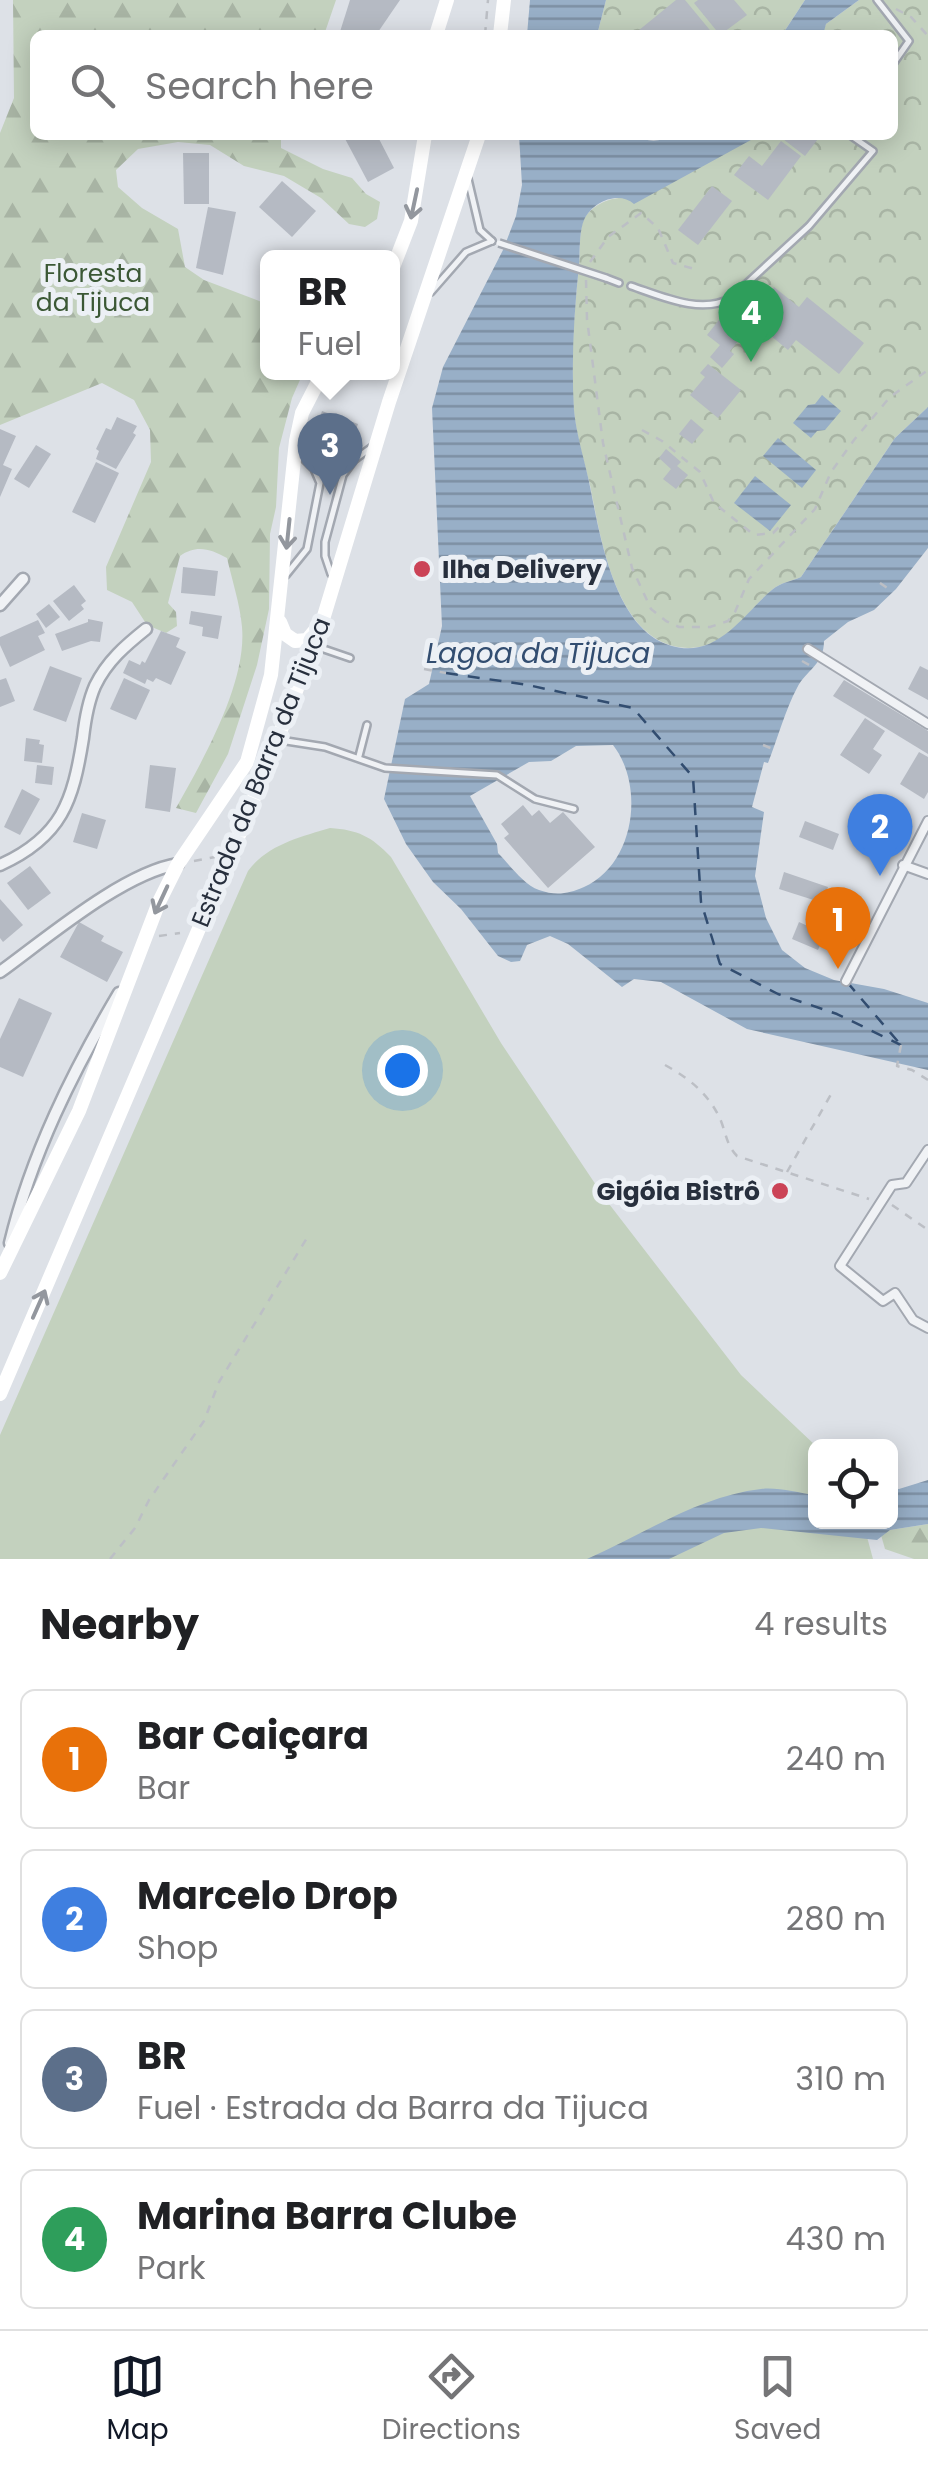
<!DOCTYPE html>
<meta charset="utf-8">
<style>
:root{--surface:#fff;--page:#f6f6f6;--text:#202124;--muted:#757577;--line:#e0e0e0;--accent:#111827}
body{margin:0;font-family:Poppins,sans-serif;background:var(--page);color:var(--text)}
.controls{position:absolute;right:30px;bottom:30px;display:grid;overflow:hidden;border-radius:15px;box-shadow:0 5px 25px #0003}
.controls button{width:90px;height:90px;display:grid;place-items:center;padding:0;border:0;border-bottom:2px solid var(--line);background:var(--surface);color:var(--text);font:50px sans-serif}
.you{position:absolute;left:402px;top:1070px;width:35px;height:35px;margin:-25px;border:8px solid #fff;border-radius:50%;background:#1a73e8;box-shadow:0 0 0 15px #1a73e833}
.badge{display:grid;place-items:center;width:65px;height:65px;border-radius:50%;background:var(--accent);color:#fff;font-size:32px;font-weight:700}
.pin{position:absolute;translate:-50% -82px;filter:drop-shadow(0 2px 5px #0008)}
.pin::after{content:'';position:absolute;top:52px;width:35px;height:30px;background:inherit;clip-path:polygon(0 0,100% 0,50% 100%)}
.popup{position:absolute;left:260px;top:250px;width:140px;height:130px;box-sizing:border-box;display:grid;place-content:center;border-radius:15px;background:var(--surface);filter:drop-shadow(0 2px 8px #0005);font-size:32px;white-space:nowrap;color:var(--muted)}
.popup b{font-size:38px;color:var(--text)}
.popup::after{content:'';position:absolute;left:50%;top:100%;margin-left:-20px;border:20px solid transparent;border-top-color:var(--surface)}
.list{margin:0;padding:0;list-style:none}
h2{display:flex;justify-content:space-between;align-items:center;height:130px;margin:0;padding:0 40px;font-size:42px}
h2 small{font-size:32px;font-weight:400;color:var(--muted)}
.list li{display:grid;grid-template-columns:65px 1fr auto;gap:30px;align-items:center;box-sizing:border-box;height:140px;margin:0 20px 20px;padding:0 20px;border:2px solid var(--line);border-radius:15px}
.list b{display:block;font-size:38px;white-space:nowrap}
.list p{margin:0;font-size:32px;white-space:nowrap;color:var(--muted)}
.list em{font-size:32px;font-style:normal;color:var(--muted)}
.icon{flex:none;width:55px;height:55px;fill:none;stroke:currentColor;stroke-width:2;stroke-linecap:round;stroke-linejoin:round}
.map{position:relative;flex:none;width:928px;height:1559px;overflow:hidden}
.search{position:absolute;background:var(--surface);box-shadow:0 5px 25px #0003;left:30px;right:30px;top:30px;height:110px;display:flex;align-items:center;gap:25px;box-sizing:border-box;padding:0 35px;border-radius:15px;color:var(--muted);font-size:38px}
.sheet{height:770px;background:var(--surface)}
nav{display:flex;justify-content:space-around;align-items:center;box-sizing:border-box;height:140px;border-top:2px solid var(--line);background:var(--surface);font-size:28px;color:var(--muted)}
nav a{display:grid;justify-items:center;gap:5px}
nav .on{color:var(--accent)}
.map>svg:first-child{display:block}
</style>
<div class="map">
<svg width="928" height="1559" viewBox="0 0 928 1559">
<defs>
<pattern id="forest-firs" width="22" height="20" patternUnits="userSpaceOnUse" patternTransform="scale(2.5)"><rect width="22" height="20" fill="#c3d1be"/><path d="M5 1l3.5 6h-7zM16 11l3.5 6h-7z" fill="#a8b4a4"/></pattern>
<pattern id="park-crowns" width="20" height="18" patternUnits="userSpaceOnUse" patternTransform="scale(2.5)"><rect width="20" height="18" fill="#c3d1be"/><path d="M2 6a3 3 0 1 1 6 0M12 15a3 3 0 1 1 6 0" fill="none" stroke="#a8b4a4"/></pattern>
<pattern id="water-rules" width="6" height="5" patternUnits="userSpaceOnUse" patternTransform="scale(2.5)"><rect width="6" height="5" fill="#98afc7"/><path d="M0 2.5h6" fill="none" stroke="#7c8fa3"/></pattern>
</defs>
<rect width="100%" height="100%" fill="#dde1e7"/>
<path fill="#c3d1be" d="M330,828C358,830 371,836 391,857L501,1043L606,1200L741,1375L816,1446V1522H863L873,1559H0V1435L248,871C267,845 300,837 330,828Z"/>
<g fill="url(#forest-firs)">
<path d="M13,0H336L324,35H35V135H281V148L323,169L352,178L366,194L380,202L377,219L365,227L349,224L321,198L284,176L244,166L210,145L178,142L138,149L116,170L118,187L142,208L178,229L185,267L204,280L267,304L268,372L303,373L292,398L279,448L276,507L270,534L269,609L257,665L228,754L196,813L176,808C203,760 247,683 242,627C240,604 232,580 227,558C211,549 196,544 180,556L168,603L176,612L177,626L166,633L147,625L132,602L107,590L106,567L151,462L150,430L134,400L102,383L0,425V133L14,98Z"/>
<polygon points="928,1524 928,1559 914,1559 885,1549 881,1535 890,1530"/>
</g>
<g fill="url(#park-crowns)">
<polygon points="606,0 805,0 782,35 597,35"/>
<path d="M859,0H928V407L895,438L801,577C792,581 780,583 773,589C748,610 726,649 688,648C616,646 601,539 590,485C584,461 576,435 574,411C570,363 574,314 579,266C580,253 579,234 583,221C590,205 612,196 627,198L760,135H893V35L822,34L826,24Z"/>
</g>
<g fill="url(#water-rules)" fill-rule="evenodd">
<polygon points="530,0 606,0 597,35 527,35"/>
<polygon points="805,0 859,0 826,24 823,35 782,35"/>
<path d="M519,135H634C647,142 659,143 672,135H760L634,204C619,191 593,201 584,220C579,232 580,252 579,265C574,313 571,362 574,410C576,432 583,455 588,477C599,528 612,630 672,646C718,659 744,613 773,589C780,583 792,581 801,577L895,438L928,407V548L896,589L874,610L848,622L824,641C824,665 806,670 797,688C786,708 777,740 768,763L764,762L752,807L764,812L755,876L766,918L782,950L805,968L834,980L884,989L928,1003V1070L747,1029L661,982L634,979L622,987L568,944L550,936L527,945L520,961L511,962L498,956L461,909L433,882L406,844L384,799L405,699L429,684L442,626L432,408L443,367L503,250L516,216L522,185ZM613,745C645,786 635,864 584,887C568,894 556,896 539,890C523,884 510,865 498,853L497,844L470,796L529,762L551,761L576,746Z"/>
<polygon points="822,395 841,411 825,430 817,431 811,438 793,423 808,405 815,404"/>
<polygon points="778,438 816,470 802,488 763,456"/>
<polygon points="755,476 791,505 770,531 734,503"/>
<path d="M928,1480V1524L890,1530L877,1540L761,1528L724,1533L669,1559H587C644,1534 699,1496 761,1489C778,1487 798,1493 815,1495L816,1522H890L891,1488L899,1489Z"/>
</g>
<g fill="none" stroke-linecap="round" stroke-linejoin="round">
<g stroke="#324d70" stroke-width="2.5" stroke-dasharray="12 10" stroke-linecap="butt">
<polyline points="446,673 528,685 633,708 693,777 701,902 720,964 778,994 837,1014 901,1045"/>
<polyline points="847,982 900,1044"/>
</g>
</g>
<g fill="#b5bac3">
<polygon points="350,0 400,0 376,35 339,35"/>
<polygon points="676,0 685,0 714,35 633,35"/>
<polygon points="698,0 734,0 747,15 720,35 694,3"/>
<polygon points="343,135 377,135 394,168 368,182"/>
<polygon points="787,135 821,135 805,156 783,139"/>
<polygon points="781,141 801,156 768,200 734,175 749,156 762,166"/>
<polygon points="183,153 209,153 209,204 184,204"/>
<polygon points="282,181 316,211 292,237 259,207"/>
<polygon points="712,186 732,201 698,245 678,230"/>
<polygon points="208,207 236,212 223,275 196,268"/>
<polygon points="759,283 771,291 774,287 799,307 807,297 864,343 839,374 796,340 788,350 742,312 754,296 750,293"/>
<polygon points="726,311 748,329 730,351 734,354 722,368 710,357 720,345 707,335"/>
<polygon points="708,364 741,390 718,418 690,395 705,377 700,373"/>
<polygon points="322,411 358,424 351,443 316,430"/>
<polygon points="117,417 137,426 133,433 136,435 116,469 96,459 99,451 96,449 106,428 111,430"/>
<polygon points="691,419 704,430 692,444 679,434"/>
<polygon points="0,429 16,436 3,465 12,469 0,497"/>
<polygon points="36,445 51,454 29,488 14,479"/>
<polygon points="666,449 681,462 677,466 688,475 676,489 663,479 671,469 659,458"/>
<polygon points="96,462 119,473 95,523 72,512"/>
<polygon points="183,567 218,571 215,596 181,593"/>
<polygon points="74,585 86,601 81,605 84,609 69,621 53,601"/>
<polygon points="49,604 60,617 46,628 36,614"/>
<polygon points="191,611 222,616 218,639 202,636 203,627 189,624"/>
<polygon points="88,619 103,622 100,642 91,641 62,651 55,634 88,622"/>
<polygon points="38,620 45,633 38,636 45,650 10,667 0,645 0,637"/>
<polygon points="161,631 180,638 176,647 186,652 171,685 156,678 153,682 147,679 145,684 123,673 129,660 140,665 142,661 145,663"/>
<polygon points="50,666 82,678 66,722 33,710"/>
<polygon points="920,666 928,670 928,700 908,689"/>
<polygon points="6,678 15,701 0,707 0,680"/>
<polygon points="124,678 150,690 136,720 110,709"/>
<polygon points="844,680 928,731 928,754 833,696"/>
<polygon points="865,718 885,731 873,749 882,755 869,774 840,755"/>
<polygon points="26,738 40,740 39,744 44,745 42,763 24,761"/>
<polygon points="919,752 928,757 928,792 924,799 900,784"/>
<polygon points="37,765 54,767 52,785 35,783"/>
<polygon points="150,765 176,768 170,812 145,808"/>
<polygon points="22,789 40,799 20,835 4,827"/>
<polygon points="523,805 532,816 539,810 550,823 563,812 595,847 548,888 504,838 509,834 501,824"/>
<polygon points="82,813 106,820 97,849 73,842"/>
<polygon points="805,821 839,834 833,850 799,837"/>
<polygon points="30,866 51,893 28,910 7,883"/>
<polygon points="784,872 828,887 823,903 779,889"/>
<polygon points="0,899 23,925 3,942 0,938"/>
<polygon points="79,922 104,936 101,941 123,952 107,982 60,957"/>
<polygon points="799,922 825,934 818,950 792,939"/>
<polygon points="19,998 52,1013 23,1077 0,1067 0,1039"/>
</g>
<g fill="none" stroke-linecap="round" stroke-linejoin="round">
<g stroke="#a3a8b1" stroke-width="10">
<g id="service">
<polyline points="877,0 909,41 893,64"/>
<polyline points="468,179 480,230 492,241"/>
<polyline points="606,278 619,283"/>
<path d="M631,286C661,296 701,315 731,298L809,226L873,151L850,135"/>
<polyline points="431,292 466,252 492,241"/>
<polyline points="320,481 328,450 344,452 354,460"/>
<polyline points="331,574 325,556 325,542 343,475 354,460 372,447"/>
<polyline points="286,575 307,549 320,483 314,469 298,453"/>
<polyline points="315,646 350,658"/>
<polyline points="280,740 325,747 385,768 497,775 535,799 574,809"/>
<polyline points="359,756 367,725"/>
</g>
</g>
<g stroke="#a3a8b1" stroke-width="12">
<g id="pedestrian">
<polyline points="808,649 928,724"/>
<polyline points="903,865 928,874"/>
<polyline points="846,981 928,821"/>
<polyline points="928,1150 906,1183 892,1185 840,1266 883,1301 895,1293 913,1320 928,1328"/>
</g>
</g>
<g stroke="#a3a8b1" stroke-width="15">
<g id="minor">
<polyline points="0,605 23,579"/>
<path d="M0,865C62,837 73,801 83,738C85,720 88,702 95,686C107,661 126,645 146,629"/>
<path d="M0,972C47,938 123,873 178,864"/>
<path d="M10,1243C31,1155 73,1071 119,993"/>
</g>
</g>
<g stroke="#bcbfc5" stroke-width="2.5" stroke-dasharray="8 8" stroke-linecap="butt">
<polyline points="896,9 911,17 928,36"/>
<polyline points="485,35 488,0"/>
<polyline points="590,262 608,237 641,213 658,228 673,263 698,270"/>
<polyline points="586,280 587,319 603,443 632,568 651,609 666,621 679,627 710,627 728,621 735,612 749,579 815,509 831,472 854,440 890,397 928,370"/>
<polyline points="642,430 662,441 700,472 714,503 754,535 773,533 782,524"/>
<polyline points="880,583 893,592"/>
<polyline points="802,661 815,668"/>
<polyline points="424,669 446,673"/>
<polyline points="763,745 773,749"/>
<polyline points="194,861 215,857"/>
<polyline points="159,936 180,933"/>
<polyline points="901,1045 897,1066 912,1070 928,1080"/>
<path d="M665,1065C689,1078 710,1095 721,1121C726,1134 727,1146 737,1156L869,1199"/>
<polyline points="787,1172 834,1089"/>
<polyline points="892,1205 928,1230"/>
<polyline points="110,1559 135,1528 149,1500 204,1421 219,1382 310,1233"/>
</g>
<use href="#service" stroke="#f0f2f5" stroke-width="5"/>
<use href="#pedestrian" stroke="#f0f2f5" stroke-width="8"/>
<use href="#minor" stroke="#f0f2f5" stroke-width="10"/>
<g stroke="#fff" stroke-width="14">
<polyline points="436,35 447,0"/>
<polyline points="500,35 504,0"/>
<polyline points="392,270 411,221 425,135"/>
<polyline points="280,622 285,634 295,641 307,640 317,628"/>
<polyline points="0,1273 79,1111 159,902 178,864 247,762 271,675 296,441 302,413 323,372"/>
<polyline points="0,1394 242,828 292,702 324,616 389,402 479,135"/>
</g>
<g stroke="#a3a8b1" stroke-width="10" stroke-linecap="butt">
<polyline id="service-bridge" points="499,243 606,278"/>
</g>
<use href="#service-bridge" stroke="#f0f2f5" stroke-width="5"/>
</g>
<defs><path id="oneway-shaft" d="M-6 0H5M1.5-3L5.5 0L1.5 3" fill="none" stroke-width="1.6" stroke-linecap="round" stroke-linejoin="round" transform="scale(2.5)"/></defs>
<g stroke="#93979e">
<use href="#oneway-shaft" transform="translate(414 204) rotate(102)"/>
<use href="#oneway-shaft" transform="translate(288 534) rotate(96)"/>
<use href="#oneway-shaft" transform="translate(161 900) rotate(115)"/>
<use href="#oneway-shaft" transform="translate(39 1304) rotate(-66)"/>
</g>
<g fill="#cb4357" stroke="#ecf0f5" stroke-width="4">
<circle cx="422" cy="569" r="10"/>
<circle cx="780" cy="1191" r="10"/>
</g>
<g text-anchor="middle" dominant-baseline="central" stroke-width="10" stroke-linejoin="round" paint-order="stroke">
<g font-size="25" fill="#3b5835" stroke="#ecf0f5">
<text x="93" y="273">Floresta<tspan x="93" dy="29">da Tijuca</tspan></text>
</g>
<g font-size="25" font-weight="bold" fill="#272f3d" stroke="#ecf0f5" text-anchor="start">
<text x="442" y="569">Ilha Delivery</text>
<text x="760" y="1191" text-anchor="end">Gigóia Bistrô</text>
</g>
<g font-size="25" fill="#272f3d" stroke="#ecf0f5">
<text transform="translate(261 772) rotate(-68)">Estrada da Barra da Tijuca</text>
</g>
<g font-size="28" font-style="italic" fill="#324d70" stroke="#ecf0f5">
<text x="538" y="653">Lagoa da Tijuca</text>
</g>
</g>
</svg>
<div class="controls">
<button><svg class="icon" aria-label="locate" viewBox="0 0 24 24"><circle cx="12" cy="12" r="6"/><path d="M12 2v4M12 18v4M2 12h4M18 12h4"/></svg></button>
</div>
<div class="you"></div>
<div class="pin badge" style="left:838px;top:969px;background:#e8710a">1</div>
<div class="pin badge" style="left:880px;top:876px;background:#3f7fe0">2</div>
<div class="pin badge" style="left:330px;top:495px;background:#5c6f8a">3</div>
<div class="popup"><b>BR</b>Fuel</div>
<div class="pin badge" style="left:751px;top:362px;background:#2e9e5b">4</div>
<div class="search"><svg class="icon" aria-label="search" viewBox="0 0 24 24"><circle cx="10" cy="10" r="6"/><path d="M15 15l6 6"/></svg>Search here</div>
</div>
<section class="sheet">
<h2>Nearby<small>4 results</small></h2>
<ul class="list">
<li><span class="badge" style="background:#e8710a">1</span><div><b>Bar Caiçara</b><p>Bar</p></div><em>240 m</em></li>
<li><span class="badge" style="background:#3f7fe0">2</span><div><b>Marcelo Drop</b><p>Shop</p></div><em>280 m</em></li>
<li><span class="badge" style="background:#5c6f8a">3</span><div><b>BR</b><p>Fuel · Estrada da Barra da Tijuca</p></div><em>310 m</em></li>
<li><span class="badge" style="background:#2e9e5b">4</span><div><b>Marina Barra Clube</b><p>Park</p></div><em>430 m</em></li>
</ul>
</section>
<nav>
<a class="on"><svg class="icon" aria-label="map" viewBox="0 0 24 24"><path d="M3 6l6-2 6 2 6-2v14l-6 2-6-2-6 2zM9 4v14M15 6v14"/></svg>Map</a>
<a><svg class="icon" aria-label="directions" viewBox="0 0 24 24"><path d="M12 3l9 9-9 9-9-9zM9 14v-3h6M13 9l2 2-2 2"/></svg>Directions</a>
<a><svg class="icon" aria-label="saved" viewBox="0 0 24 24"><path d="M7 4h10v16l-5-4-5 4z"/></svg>Saved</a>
</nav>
